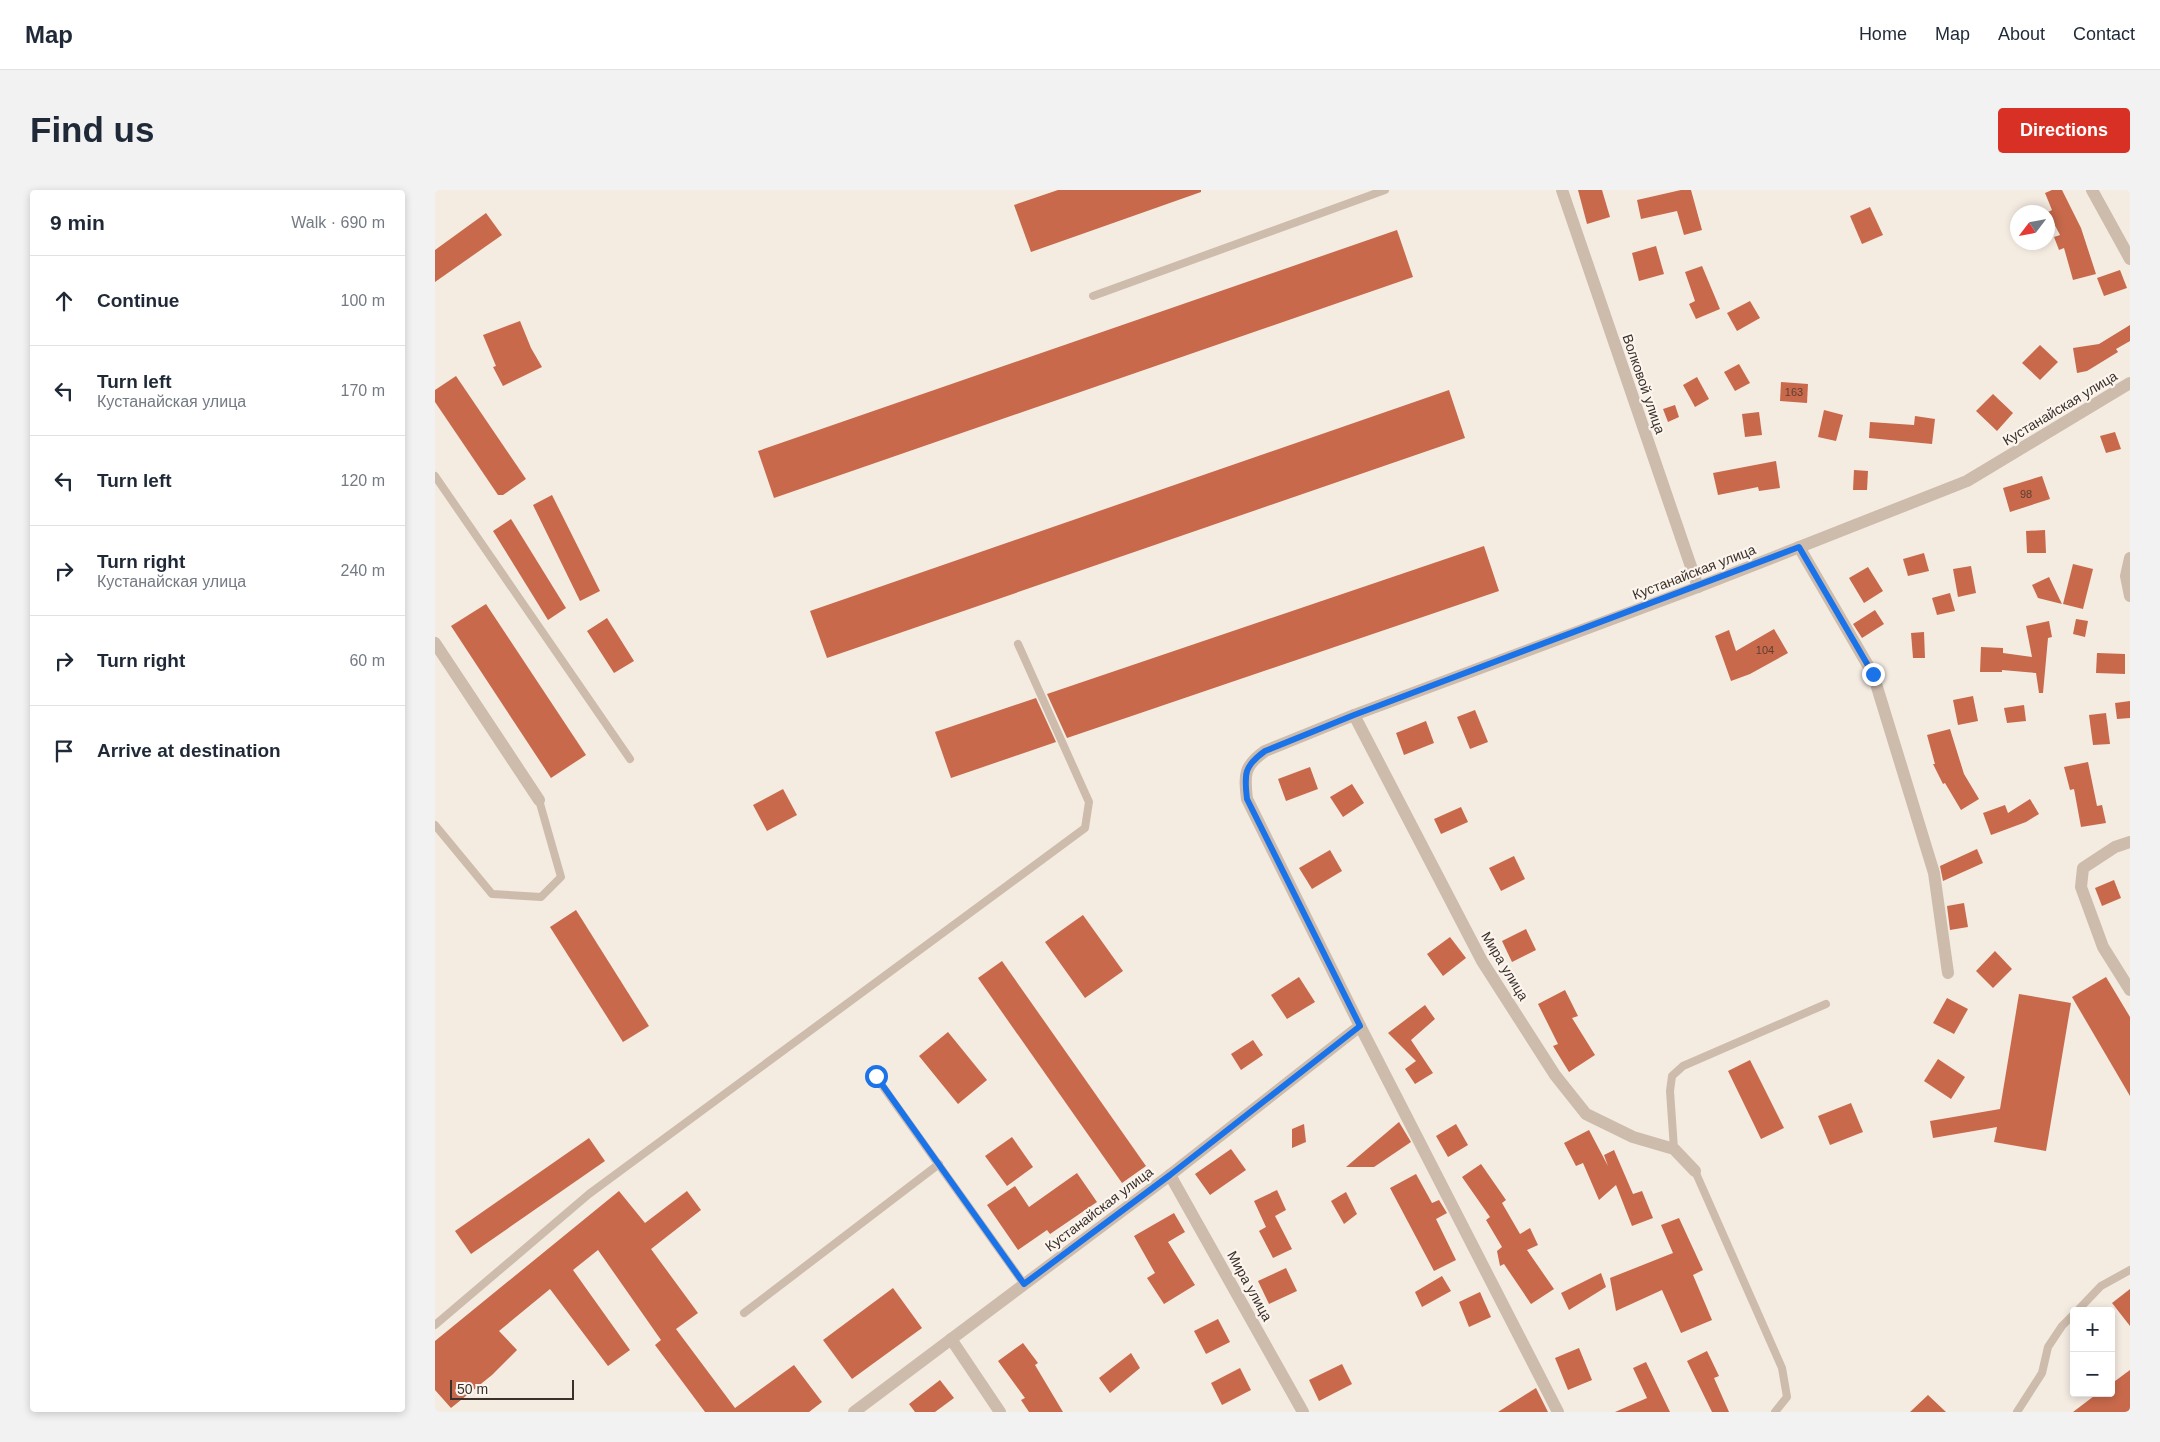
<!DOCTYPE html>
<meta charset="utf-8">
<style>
:root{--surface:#fff;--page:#f2f2f3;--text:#1f2937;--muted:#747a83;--line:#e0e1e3;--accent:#d93025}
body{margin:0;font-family:Arial,sans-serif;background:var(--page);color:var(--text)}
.controls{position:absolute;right:15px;bottom:15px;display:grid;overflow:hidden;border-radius:5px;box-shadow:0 2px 8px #0003}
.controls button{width:45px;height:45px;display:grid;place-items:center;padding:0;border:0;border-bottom:1px solid var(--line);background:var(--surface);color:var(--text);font:25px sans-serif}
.compass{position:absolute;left:1575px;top:15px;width:45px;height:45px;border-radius:50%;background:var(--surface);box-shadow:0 2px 8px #0003;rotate:238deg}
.scale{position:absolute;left:15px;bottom:12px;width:124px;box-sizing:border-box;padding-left:5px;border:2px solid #3b302b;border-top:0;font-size:14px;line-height:18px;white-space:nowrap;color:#3b302b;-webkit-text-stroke:4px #fbf5ee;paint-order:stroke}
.stop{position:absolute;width:15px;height:15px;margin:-11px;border:4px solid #1a73e8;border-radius:50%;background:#fff}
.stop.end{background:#1a73e8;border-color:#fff;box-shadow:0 1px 5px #0008}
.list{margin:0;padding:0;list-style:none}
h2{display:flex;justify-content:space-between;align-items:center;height:65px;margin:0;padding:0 20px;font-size:21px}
h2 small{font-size:16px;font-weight:400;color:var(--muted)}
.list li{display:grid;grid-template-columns:32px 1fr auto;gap:15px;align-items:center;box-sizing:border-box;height:90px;padding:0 20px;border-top:1px solid var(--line)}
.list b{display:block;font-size:19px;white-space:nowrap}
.list p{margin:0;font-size:16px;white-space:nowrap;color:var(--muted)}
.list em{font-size:16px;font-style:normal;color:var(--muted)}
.icon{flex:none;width:28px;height:28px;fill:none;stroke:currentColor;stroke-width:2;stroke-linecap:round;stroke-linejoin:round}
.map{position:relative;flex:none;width:1695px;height:1222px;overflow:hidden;border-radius:5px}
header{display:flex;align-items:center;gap:30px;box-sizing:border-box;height:70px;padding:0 25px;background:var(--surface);border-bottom:1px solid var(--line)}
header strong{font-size:24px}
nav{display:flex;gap:28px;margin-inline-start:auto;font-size:18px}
.intro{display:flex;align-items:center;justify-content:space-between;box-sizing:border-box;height:120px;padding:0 30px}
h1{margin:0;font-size:35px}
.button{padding:12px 22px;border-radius:5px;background:var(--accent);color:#fff;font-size:18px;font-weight:700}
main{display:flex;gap:30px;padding:0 30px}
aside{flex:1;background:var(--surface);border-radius:5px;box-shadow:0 2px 8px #0003}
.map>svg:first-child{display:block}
</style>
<header>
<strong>Map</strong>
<nav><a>Home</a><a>Map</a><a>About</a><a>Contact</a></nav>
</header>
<div class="intro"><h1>Find us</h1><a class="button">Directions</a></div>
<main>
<aside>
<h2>9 min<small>Walk · 690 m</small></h2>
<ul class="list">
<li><svg class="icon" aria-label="ahead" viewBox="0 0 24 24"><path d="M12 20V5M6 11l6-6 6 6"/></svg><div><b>Continue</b></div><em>100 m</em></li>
<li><svg class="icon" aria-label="left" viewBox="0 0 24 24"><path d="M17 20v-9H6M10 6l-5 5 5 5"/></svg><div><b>Turn left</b><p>Кустанайская улица</p></div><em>170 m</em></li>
<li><svg class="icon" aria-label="left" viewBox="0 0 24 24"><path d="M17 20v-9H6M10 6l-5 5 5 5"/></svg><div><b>Turn left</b></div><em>120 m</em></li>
<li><svg class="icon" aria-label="right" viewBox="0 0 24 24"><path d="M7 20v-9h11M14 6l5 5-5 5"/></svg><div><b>Turn right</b><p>Кустанайская улица</p></div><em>240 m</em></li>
<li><svg class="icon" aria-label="right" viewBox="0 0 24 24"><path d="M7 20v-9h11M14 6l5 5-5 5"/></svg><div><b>Turn right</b></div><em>60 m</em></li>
<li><svg class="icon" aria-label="arrive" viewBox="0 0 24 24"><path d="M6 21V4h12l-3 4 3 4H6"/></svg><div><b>Arrive at destination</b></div></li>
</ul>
</aside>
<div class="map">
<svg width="1695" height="1222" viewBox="0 0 1695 1222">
<rect width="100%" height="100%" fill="#f4ebe1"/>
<g fill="#c8694b">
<polygon points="623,0 766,0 766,2 596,62 579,15"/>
<polygon points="1143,0 1167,0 1175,27 1152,34"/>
<polygon points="1246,0 1256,0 1267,40 1249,45 1242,21 1206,29 1202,10"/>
<polygon points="1617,0 1627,0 1646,38 1661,84 1638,90 1629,58 1624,60 1619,47 1625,45 1613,22 1617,20 1610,3"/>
<polygon points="1435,17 1448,45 1427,54 1415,26"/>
<polygon points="51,23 67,45 0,92 0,60"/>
<polygon points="962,40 978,87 339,308 323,261"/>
<polygon points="1221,56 1229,84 1204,91 1197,63"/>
<polygon points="1267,76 1285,119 1261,129 1254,114 1260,111 1250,82"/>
<polygon points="1685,80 1692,98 1669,106 1662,88"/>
<polygon points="1315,111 1325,128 1302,141 1292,123"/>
<polygon points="85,131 96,158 107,177 68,196 58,177 61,176 48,145"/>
<polygon points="1695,135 1695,151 1681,159 1683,162 1652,181 1642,183 1638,158 1664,154"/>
<polygon points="1605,155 1623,172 1605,190 1587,173"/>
<polygon points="1304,174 1315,193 1300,201 1289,182"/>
<polygon points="21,186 91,289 68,305 63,305 0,212 0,200"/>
<polygon points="1262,187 1274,209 1260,217 1248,195"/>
<polygon points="1346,192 1373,194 1372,213 1345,211"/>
<polygon points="1014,200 1030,248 392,468 375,421"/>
<polygon points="1558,204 1578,223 1562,241 1541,221"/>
<polygon points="1240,215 1244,227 1233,232 1228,219"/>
<polygon points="1389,220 1408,225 1401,251 1383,247"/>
<polygon points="1324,222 1327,245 1310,247 1307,224"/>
<polygon points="1480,226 1500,229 1497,254 1434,248 1435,232 1479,235"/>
<polygon points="1680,242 1686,259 1671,263 1665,246"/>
<polygon points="1341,271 1345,298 1324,301 1323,297 1283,305 1278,283"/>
<polygon points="1419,280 1433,281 1432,300 1418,300"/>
<polygon points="1607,286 1615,309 1575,322 1568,298"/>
<polygon points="117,305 165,401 145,411 98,315"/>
<polygon points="76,329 131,418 113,430 58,341"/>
<polygon points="1610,340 1611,363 1592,363 1591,341"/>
<polygon points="1049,356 1064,401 632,548 612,504"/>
<polygon points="1489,363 1494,381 1473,386 1468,369"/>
<polygon points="1638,374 1658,379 1648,419 1628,414"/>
<polygon points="1536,376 1541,403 1523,407 1518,379"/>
<polygon points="1433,377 1448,401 1429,413 1414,388"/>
<polygon points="1614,387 1627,414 1603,408 1597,395"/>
<polygon points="1515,403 1520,421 1502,425 1497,408"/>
<polygon points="51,414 151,565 116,588 16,436"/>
<polygon points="1440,420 1449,434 1427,448 1418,434"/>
<polygon points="172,428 199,471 179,483 152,441"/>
<polygon points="1641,429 1653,431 1650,447 1638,444"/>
<polygon points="1614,431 1617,447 1613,448 1608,503 1604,503 1601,483 1567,480 1567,482 1545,482 1546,457 1568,458 1568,463 1597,467 1591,436"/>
<polygon points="1339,439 1353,463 1315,484 1296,491 1280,446 1294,440 1301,461"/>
<polygon points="1489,442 1490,468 1478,468 1476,443"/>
<polygon points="1662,463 1690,464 1690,484 1661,483"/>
<polygon points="1538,506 1543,531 1523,535 1518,510"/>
<polygon points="601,508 621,552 516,588 500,542"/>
<polygon points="1695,511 1695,528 1682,529 1680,513"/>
<polygon points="1589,515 1591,531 1572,533 1569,518"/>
<polygon points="1040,520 1053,552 1035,559 1022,527"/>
<polygon points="1671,523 1675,554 1658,555 1654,525"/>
<polygon points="991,531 999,553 969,565 961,543"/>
<polygon points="1515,539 1529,584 1544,609 1526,620 1510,593 1508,594 1498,574 1500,574 1492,545"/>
<polygon points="1653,572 1662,616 1667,615 1671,633 1646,637 1639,599 1635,600 1629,577"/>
<polygon points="875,577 883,599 851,611 843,589"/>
<polygon points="917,594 929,613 908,627 895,607"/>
<polygon points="348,599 362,625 332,641 318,615"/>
<polygon points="1595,609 1604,624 1591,632 1556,645 1548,623 1570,615 1573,623"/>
<polygon points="1026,617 1033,632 1006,644 999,629"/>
<polygon points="1542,659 1548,673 1508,691 1505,676"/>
<polygon points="895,660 907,681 877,699 864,678"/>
<polygon points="1079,666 1090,689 1066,701 1054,678"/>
<polygon points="1679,690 1686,708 1667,716 1660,698"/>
<polygon points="1529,713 1533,737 1515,740 1512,716"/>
<polygon points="141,720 214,836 188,852 115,737"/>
<polygon points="648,725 688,781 650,808 610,752"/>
<polygon points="1091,739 1101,760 1077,772 1067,751"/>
<polygon points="1015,747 1031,768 1008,786 992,764"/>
<polygon points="1560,761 1577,779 1558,798 1541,781"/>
<polygon points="567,771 711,976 687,993 543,788"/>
<polygon points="864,787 880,812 852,829 836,805"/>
<polygon points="1671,787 1695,827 1695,906 1637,807"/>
<polygon points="1130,800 1143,826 1137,828 1160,865 1134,882 1118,856 1123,854 1103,814"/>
<polygon points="1584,804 1636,813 1611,961 1559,952 1562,937 1498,948 1495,931 1565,919"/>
<polygon points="1512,808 1533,819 1519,844 1498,833"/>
<polygon points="990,815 1000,829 976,850 998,883 980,894 970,879 981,871 953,843"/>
<polygon points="513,842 552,890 523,914 484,866"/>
<polygon points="818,850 828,865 806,880 796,864"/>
<polygon points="1503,869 1530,887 1516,909 1489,891"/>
<polygon points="1315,870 1349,938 1326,949 1293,881"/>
<polygon points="1416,913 1428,942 1395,955 1383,926"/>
<polygon points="964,932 976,952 939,977 911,977"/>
<polygon points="869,934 871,952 857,958 857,939"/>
<polygon points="1021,934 1033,955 1013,967 1001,946"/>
<polygon points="1154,940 1173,976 1169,965 1179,960 1198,1004 1207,1001 1218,1028 1197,1036 1181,995 1164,1010 1148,973 1141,976 1129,953"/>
<polygon points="577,947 598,977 572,996 550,966"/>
<polygon points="154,948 170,971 36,1064 20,1041"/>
<polygon points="796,959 811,980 775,1005 760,984"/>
<polygon points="1046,974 1071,1010 1067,1013 1085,1044 1095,1038 1103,1055 1092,1060 1119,1099 1096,1114 1069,1074 1065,1076 1062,1061 1067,1057 1051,1030 1055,1027 1027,987"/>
<polygon points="642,983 662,1012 615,1044 612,1040 583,1060 552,1015 580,996 594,1017"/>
<polygon points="981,984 997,1013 1004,1010 1012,1023 1001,1029 1021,1070 999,1081 955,998"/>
<polygon points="842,1000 851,1020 840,1026 857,1059 838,1068 824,1041 831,1037 819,1011"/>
<polygon points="184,1001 210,1033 252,1001 266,1020 216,1059 263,1123 241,1139 300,1218 359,1175 387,1212 374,1222 270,1222 220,1155 226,1150 163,1060 138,1080 195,1160 173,1176 115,1099 64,1141 82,1160 57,1185 16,1218 0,1200 0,1151"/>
<polygon points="911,1002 922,1024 909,1034 896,1011"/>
<polygon points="739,1023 750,1042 733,1052 760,1095 729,1114 712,1088 720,1083 699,1046"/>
<polygon points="1244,1028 1268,1080 1258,1085 1277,1130 1246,1143 1227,1100 1181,1121 1175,1088 1238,1063 1226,1035"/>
<polygon points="851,1078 862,1101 834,1114 823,1091"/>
<polygon points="1166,1083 1171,1097 1134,1120 1126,1103"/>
<polygon points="1007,1086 1016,1101 987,1117 980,1102"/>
<polygon points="458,1098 487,1138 417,1189 388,1150"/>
<polygon points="1695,1099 1695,1136 1677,1113"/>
<polygon points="1045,1102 1056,1127 1034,1137 1024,1112"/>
<polygon points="783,1129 795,1152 771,1164 759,1141"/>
<polygon points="588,1153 603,1173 600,1175 628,1222 594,1222 586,1210 590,1208 563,1171"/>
<polygon points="1144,1158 1157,1190 1133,1200 1120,1168"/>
<polygon points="1272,1161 1284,1186 1279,1188 1294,1222 1277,1222 1252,1171"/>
<polygon points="696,1163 705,1178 675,1203 664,1188"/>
<polygon points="1211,1172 1235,1222 1180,1222 1212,1208 1198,1178"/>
<polygon points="907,1174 917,1194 884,1211 874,1190"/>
<polygon points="805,1178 816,1200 787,1215 776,1193"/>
<polygon points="1695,1180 1695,1222 1638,1222 1663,1203 1676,1203 1676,1194"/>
<polygon points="505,1190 519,1208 500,1222 480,1222 474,1214"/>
<polygon points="1101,1198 1113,1222 1063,1222"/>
<polygon points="1493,1205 1511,1222 1475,1222"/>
</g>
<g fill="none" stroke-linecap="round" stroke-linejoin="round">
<g stroke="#cdbbac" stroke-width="8">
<polyline points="658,106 950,0"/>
<polyline points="0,286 195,569"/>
<polyline points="0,635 57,704 106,707 126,687 104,610"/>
<polyline points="441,887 589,1094"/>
<polyline points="1239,959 1235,901 1237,886 1248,876 1391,814"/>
<polyline points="1260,981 1347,1178 1352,1207 1340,1222"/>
<polyline points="1642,1121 1666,1096 1695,1080"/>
<polyline points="309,1123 504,974"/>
<polyline points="0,1135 154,1004 650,638 654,612 583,454"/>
<polyline points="1582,1222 1607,1183 1613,1157 1627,1136 1639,1124"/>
</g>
<g stroke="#cdbbac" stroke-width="12">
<polyline points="1127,0 1263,397"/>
<polyline points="1657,0 1695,69"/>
<polyline points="1364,357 1438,484 1499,683 1513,783"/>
<polyline points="1695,368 1691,386 1695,406"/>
<polyline points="0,453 104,610"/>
<polyline points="919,525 1047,771 1120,885 1151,924 1198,947 1239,959 1260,981"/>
<polyline points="1695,652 1680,657 1648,678 1646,697 1668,757 1695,800"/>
<polyline points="925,836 1123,1222"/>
<polyline points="735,985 868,1222"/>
<polyline points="516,1149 565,1222"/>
</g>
<path stroke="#cdbbac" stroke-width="12" d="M419,1222L735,985L925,836L812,609C809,584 809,576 830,561L919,525L1263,397L1532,291L1695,193"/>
</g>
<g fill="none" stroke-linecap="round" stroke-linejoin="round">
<path stroke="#1a73e8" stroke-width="6" d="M441,886L589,1094L735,985L925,836L812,609C809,584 809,576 830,561L919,525L1364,357L1438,484"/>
</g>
<g text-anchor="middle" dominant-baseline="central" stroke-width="4.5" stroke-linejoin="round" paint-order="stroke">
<g font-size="11" fill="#5e3e33">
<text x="1359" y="202">163</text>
<text x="1591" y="304">98</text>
<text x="1330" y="460">104</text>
</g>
<g font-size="14" fill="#3b302b" stroke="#fbf5ee">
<text transform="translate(1209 194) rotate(71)">Волковой улица</text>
<text transform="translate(1625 218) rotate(-31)">Кустанайская улица</text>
<text transform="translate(1259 382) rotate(-21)">Кустанайская улица</text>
<text transform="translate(1070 776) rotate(59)">Мира улица</text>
<text transform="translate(664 1019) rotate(-37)">Кустанайская улица</text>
<text transform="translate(815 1096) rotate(61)">Мира улица</text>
</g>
</g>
</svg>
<div class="controls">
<button>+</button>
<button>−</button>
</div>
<svg class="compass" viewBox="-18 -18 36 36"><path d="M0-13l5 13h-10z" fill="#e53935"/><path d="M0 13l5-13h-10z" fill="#747a83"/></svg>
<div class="scale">50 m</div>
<div class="stop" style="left:441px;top:886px"></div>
<div class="stop end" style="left:1438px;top:484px"></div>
</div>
</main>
